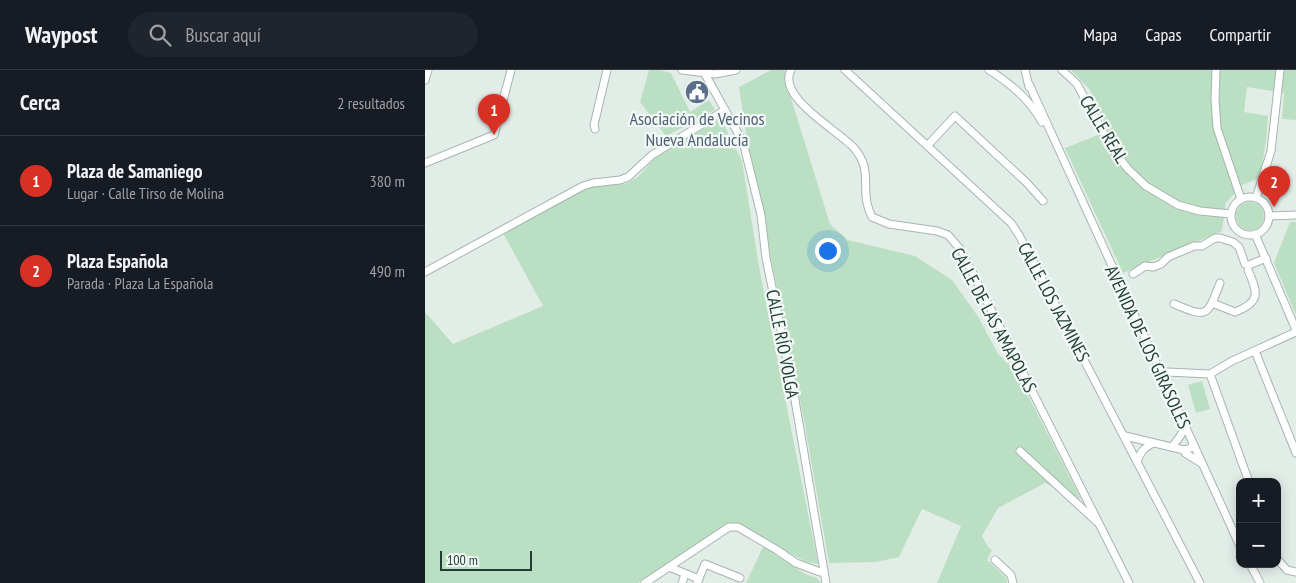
<!DOCTYPE html>
<html lang="es">
<meta charset="utf-8">
<style>
:root{--surface:#171b24;--page:#20242c;--text:#f1f3f6;--muted:#9ea1a6;--line:#363941;--accent:#d93025}
body{margin:0;font-family:"PT Sans Narrow",sans-serif;background:var(--page);color:var(--text)}
.controls{position:absolute;right:15px;bottom:15px;display:grid;overflow:hidden;border-radius:10px;box-shadow:0 2px 12px #0003}
.controls button{width:45px;height:45px;display:grid;place-items:center;padding:0;border:0;border-bottom:1px solid var(--line);background:var(--surface);color:var(--text);font:25px sans-serif}
.scale{position:absolute;left:15px;bottom:12px;width:92px;box-sizing:border-box;padding-left:5px;border:2px solid #223f35;border-top:0;font-size:14px;line-height:18px;white-space:nowrap;color:#223f35;-webkit-text-stroke:4px #f3f9f6;paint-order:stroke}
.you{position:absolute;left:402px;top:180px;width:18px;height:18px;margin:-12px;border:4px solid #fff;border-radius:50%;background:#1a73e8;box-shadow:0 0 0 8px #1a73e833}
.badge{display:grid;place-items:center;width:32px;height:32px;border-radius:50%;background:var(--accent);color:#fff;font-size:16px;font-weight:700}
.pin{position:absolute;translate:-50% -41px;filter:drop-shadow(0 1px 2px #0008)}
.pin::after{content:'';position:absolute;top:26px;width:18px;height:15px;background:inherit;clip-path:polygon(0 0,100% 0,50% 100%)}
.list{margin:0;padding:0;list-style:none}
h2{display:flex;justify-content:space-between;align-items:center;height:65px;margin:0;padding:0 20px;font-size:21px}
h2 small{font-size:16px;font-weight:400;color:var(--muted)}
.list li{display:grid;grid-template-columns:32px 1fr auto;gap:15px;align-items:center;box-sizing:border-box;height:90px;padding:0 20px;border-top:1px solid var(--line)}
.list b{display:block;font-size:19px;white-space:nowrap}
.list p{margin:0;font-size:16px;white-space:nowrap;color:var(--muted)}
.list em{font-size:16px;font-style:normal;color:var(--muted)}
.icon{flex:none;width:28px;height:28px;fill:none;stroke:currentColor;stroke-width:2;stroke-linecap:round;stroke-linejoin:round}
.map{position:relative;flex:none;width:871px;height:513px;overflow:hidden}
header{display:flex;align-items:center;gap:30px;box-sizing:border-box;height:70px;padding:0 25px;background:var(--surface);border-bottom:1px solid var(--line)}
header strong{font-size:24px}
nav{display:flex;gap:28px;margin-inline-start:auto;font-size:18px}
.search{width:350px;height:45px;background:var(--page);display:flex;align-items:center;gap:12px;box-sizing:border-box;padding:0 18px;border-radius:28px;color:var(--muted);font-size:19px}
main{display:flex}
aside{flex:1;background:var(--surface)}
.map>svg:first-child{display:block}
</style>
<header>
<strong>Waypost</strong>
<div class="search"><svg class="icon" aria-label="search" viewBox="0 0 24 24"><circle cx="10" cy="10" r="6"/><path d="M15 15l6 6"/></svg>Buscar aquí</div>
<nav><a>Mapa</a><a>Capas</a><a>Compartir</a></nav>
</header>
<main>
<aside>
<h2>Cerca<small>2 resultados</small></h2>
<ul class="list">
<li><span class="badge">1</span><div><b>Plaza de Samaniego</b><p>Lugar · Calle Tirso de Molina</p></div><em>380 m</em></li>
<li><span class="badge">2</span><div><b>Plaza Española</b><p>Parada · Plaza La Española</p></div><em>490 m</em></li>
</ul>
</aside>
<div class="map">
<svg width="871" height="513" viewBox="0 0 871 513">
<rect width="100%" height="100%" fill="#e3ede8"/>
<g fill="#bbdfc2">
<polygon points="224,0 235,0 246,3 265,42 284,30 290,40 241,66 215,32"/>
<polygon points="346,0 360,0 365,25 405,154 423,170 490,186 527,210 554,248 573,284 591,302 656,429 620,413 573,438 557,466 563,477 567,480 562,490 581,508 582,513 512,513 536,456 497,439 474,487 451,492 404,493 379,350 323,76 314,17"/>
<polygon points="646,0 871,0 871,50 857,49 859,23 822,17 819,42 843,46 841,71 835,108 817,115 801,133 797,161 698,203 640,78 683,61 665,20"/>
<polygon points="296,49 317,91 335,202 393,494 381,492 311,453 303,453 213,513 0,513 0,242 28,274 118,236 78,163 164,117 200,114 213,107 232,86"/>
<circle cx="825" cy="146" r="14"/>
<polygon points="865,152 871,152 871,245 849,193"/>
<polygon points="777,311 785,339 771,343 763,315"/>
<polygon points="338,477 382,505 392,508 396,513 321,513"/>
</g>
<g fill="none" stroke-linecap="round" stroke-linejoin="round">
<g stroke="#a5b5af" stroke-width="9">
<g id="minor">
<polyline points="257,0 290,4 311,0"/>
<path d="M366,0C351,27 414,61 429,78C446,98 438,111 442,133C443,138 445,143 447,147L464,154L512,161L523,165L536,180L704,513"/>
<polyline points="420,0 586,153 594,165 775,513"/>
<path d="M564,0C585,13 605,30 617,52"/>
<polyline points="600,0 604,17"/>
<polyline points="637,0 652,14 686,77 703,99 721,116 753,135 775,141 806,144"/>
<polyline points="791,0 790,29 792,58 816,129"/>
<polyline points="0,10 3,0"/>
<polyline points="604,14 815,476"/>
<polyline points="300,40 318,72 336,145 341,188 369,324 401,513"/>
<polyline points="170,59 169,55 182,0"/>
<polyline points="503,75 530,46 602,113 618,131"/>
<polyline points="0,93 69,65 86,0"/>
<circle cx="825" cy="146" r="19"/>
<polyline points="831,128 846,81 855,0"/>
<polyline points="844,146 871,145"/>
<polyline points="830,164 871,260"/>
<polyline points="824,195 841,188"/>
<polyline points="0,202 158,116 168,113 195,110 203,107 227,85 300,40 280,4"/>
<polyline points="708,204 720,196 728,197 736,194 743,187 769,176 777,176 790,168 795,168 808,172 814,177 820,194"/>
<path d="M787,233L810,242C836,232 833,223 823,200"/>
<path d="M749,234C783,248 782,247 795,213"/>
<polyline points="830,281 871,383"/>
<polyline points="735,303 742,302 785,304 807,291 871,262"/>
<polyline points="785,304 824,412"/>
<polyline points="700,366 759,380 766,378 768,374"/>
<polyline points="747,377 756,365 759,356"/>
<polyline points="759,380 760,383 776,393"/>
<polyline points="595,381 672,452"/>
<path d="M712,392C715,382 719,378 728,373"/>
<polyline points="852,489 862,500 871,502"/>
<polyline points="570,490 586,505 588,513"/>
<polyline points="825,494 835,513"/>
<polyline points="244,497 274,509"/>
<polyline points="220,513 304,457 313,457 352,480 371,493 395,502 399,500"/>
<polyline points="257,513 260,504"/>
<polyline points="272,513 280,494 315,508"/>
</g>
</g>
<use href="#minor" stroke="#fff" stroke-width="7"/>
</g>
<defs>
<g id="civic-disc" transform="scale(1.25)"><circle r="9.5" fill="#5c6f8a" stroke="#f3f9f6"/><path d="M-.6-6.5H3V-4.5H.6V-3L4-1V1h2V6H-6V1h2V-1L-.6-3ZM-1.2 2.5V6h2.4V2.5Z" fill="#fff"/></g>
</defs>
<g fill-rule="evenodd">
<use href="#civic-disc" x="272" y="22"/>
</g>
<g text-anchor="middle" dominant-baseline="central" stroke-width="4.5" stroke-linejoin="round" paint-order="stroke">
<g font-size="18" fill="#4e5e75" stroke="#f3f9f6">
<text x="272" y="48">Asociación de Vecinos<tspan x="272" dy="21">Nueva Andalucía</tspan></text>
</g>
<g font-size="18" fill="#223f35" stroke="#f3f9f6">
<text transform="translate(679 59) rotate(59)">CALLE REAL</text>
<text transform="translate(629 232) rotate(62)">CALLE LOS JAZMINES</text>
<text transform="translate(569 250) rotate(62)">CALLE DE LAS AMAPOLAS</text>
<text transform="translate(358 274) rotate(79)">CALLE RÍO VOLGA</text>
<text transform="translate(723 277) rotate(65)">AVENIDA DE LOS GIRASOLES</text>
</g>
</g>
</svg>
<div class="controls">
<button>+</button>
<button>−</button>
</div>
<div class="scale">100 m</div>
<div class="you"></div>
<div class="pin badge" style="left:69px;top:65px">1</div>
<div class="pin badge" style="left:849px;top:137px">2</div>
</div>
</main>
